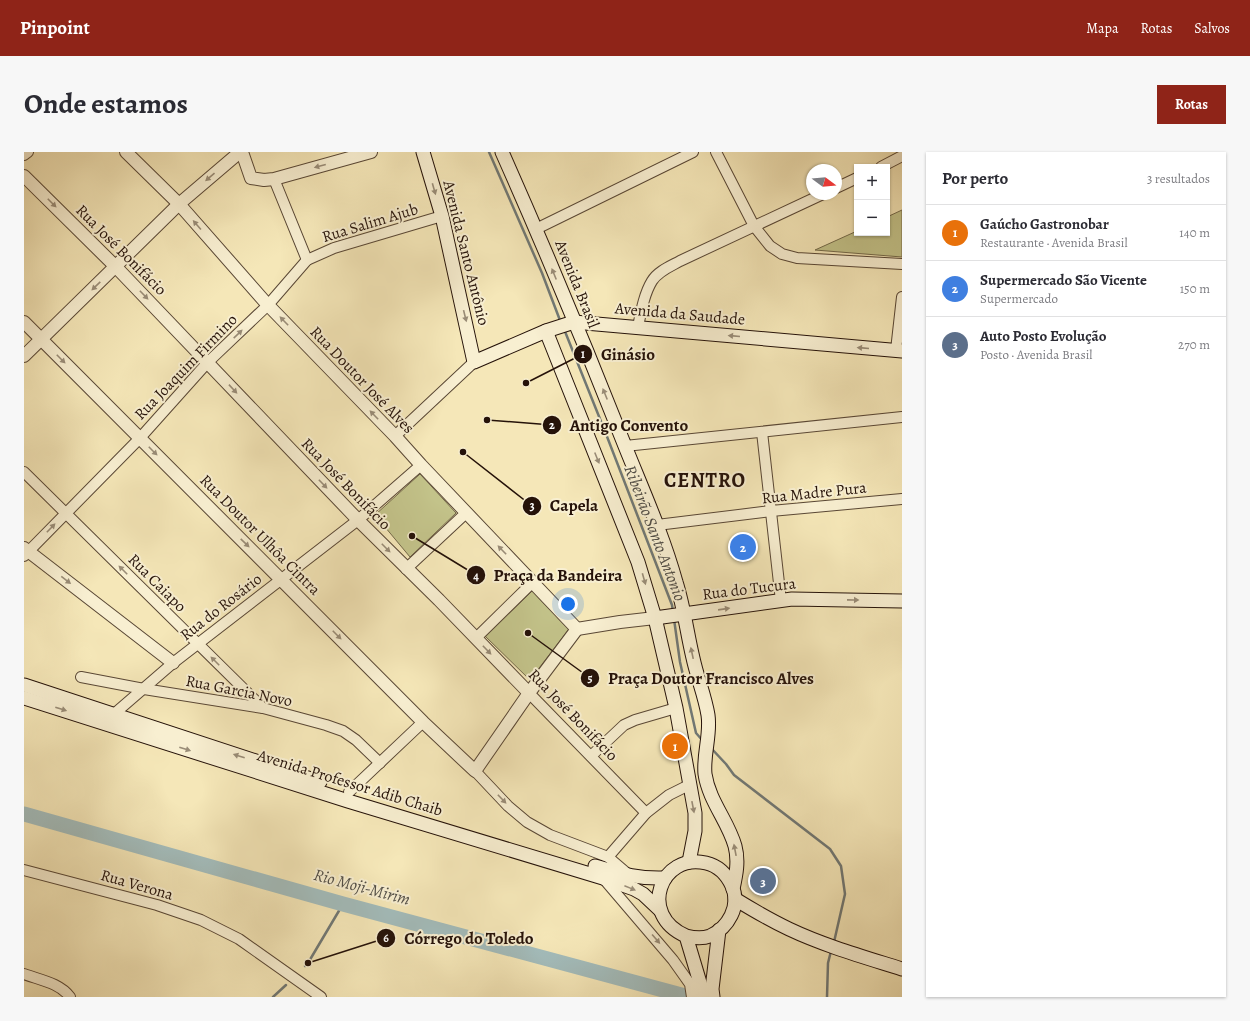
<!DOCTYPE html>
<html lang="pt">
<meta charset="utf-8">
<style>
:root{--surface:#fff;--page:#f7f7f7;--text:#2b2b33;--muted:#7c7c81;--line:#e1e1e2;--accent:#8f2418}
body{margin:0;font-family:Alegreya,serif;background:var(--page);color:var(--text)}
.controls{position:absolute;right:12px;top:12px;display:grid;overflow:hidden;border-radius:0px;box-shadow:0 1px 3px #0004}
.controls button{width:36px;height:36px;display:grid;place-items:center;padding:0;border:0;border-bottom:1px solid var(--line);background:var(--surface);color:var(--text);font:20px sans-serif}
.compass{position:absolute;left:782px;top:12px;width:36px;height:36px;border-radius:50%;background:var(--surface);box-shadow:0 1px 3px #0004;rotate:106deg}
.you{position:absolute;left:544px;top:452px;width:14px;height:14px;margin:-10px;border:3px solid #fff;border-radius:50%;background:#1a73e8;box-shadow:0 0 0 6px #1a73e833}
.badge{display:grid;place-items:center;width:26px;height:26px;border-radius:50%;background:var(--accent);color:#fff;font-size:13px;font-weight:700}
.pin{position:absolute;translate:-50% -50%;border:2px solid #fff;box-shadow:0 1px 4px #0006}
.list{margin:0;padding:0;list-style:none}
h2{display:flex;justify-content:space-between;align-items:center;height:52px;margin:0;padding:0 16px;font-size:17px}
h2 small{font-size:13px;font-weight:400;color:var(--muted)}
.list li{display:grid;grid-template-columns:26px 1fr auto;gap:12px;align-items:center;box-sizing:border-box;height:56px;padding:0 16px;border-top:1px solid var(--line)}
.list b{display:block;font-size:15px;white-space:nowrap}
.list p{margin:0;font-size:13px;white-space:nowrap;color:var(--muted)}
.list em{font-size:13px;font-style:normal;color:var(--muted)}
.map{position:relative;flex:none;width:878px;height:845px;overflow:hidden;border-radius:0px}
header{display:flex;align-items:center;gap:24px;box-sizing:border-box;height:56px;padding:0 20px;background:var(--accent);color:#fff}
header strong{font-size:19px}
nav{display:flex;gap:22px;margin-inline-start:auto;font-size:14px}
.intro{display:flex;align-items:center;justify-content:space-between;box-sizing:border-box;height:96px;padding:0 24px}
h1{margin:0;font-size:28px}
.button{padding:10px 18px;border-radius:0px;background:var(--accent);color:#fff;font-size:14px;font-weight:700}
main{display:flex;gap:24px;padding:0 24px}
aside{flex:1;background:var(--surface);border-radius:0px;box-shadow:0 1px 3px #0004}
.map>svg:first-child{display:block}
</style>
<header>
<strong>Pinpoint</strong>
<nav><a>Mapa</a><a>Rotas</a><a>Salvos</a></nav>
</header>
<div class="intro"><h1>Onde estamos</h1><a class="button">Rotas</a></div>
<main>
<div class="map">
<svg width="878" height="845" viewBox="0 0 878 845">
<rect width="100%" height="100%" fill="#f5e7b8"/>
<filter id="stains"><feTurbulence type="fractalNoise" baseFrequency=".005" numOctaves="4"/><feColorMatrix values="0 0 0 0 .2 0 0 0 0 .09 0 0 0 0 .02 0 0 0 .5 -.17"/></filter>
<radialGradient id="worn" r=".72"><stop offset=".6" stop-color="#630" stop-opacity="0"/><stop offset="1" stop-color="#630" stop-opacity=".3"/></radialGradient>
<g fill="#c3c38a" stroke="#746a4a">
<polygon points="878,58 878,105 791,98 833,79 833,81 863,81 863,65"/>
<polygon points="396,322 432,361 386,405 351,363"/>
<polygon points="508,439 545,477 506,528 461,484"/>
</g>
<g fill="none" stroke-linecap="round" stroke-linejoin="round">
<g stroke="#717874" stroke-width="2.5">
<polyline points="465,0 518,121 537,171"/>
<polyline points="540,177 582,282 648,453 649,460"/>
<polyline points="650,467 656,510 672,581 679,589"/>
<polyline points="687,596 702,612 710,623 806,697 817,714 821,742 810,790"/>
<polyline points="281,814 284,811 319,752"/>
<polyline points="249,845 262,833"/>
<polyline points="803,845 804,811 807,799"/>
</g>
<polyline stroke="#a3bcbb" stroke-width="15" points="0,662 319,752 665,845"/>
<g stroke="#594735" stroke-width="12">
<g id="minor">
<polyline points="692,0 730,74 746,94 758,102 773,106 878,112"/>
<polyline points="0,3 4,0"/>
<polyline points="857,15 878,4"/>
<polyline points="250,27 283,108"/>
<polyline points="812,36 833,26"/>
<polyline points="512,77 669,0"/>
<path d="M614,175C617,160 620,142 628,129C634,119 647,114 656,109L799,42"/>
<polyline points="872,198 878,145"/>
<polyline points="738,280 757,449"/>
<polyline points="371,284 450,210"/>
<polyline points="601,294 878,265"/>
<polyline points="0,320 239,556"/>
<polyline points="633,373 747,359 878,347"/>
<polyline points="0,404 116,286 184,210 244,153 283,108 310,96 418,64"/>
<polyline points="382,417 442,361"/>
<polyline points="452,486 509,430"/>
<polyline points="57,525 120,537 239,556 302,573 319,579 332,588 356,611"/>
<polyline points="505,541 622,661"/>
<polyline points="90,562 149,511 334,368 397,313"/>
<polyline points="567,604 600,573 611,568 652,556"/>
<polyline points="451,619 484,654 503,670 526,683 584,705 605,723"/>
<polyline points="325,640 399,570"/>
<polyline points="584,705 622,661 645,643 665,633"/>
<polyline points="0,718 133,753 177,768 215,787 297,845"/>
<polyline points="579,726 649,808 666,832 668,845"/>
<path d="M0,822C16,828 36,831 46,845"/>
</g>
</g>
<g stroke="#594735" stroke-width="14">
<g id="tertiary">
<polyline points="102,0 155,52 242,151 371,284 397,313 553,477"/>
<polyline points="218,0 227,26 240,28 250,27 347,0"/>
<polyline points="0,24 92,115 334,368 415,448 505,541"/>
<polyline points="0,170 399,570 451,619 505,541 553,477"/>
<polyline points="0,204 155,52 216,0"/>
<polyline points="0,396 149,511"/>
<polyline points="553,477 596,470 631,466"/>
</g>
</g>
<g stroke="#251209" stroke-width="15">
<g id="secondary">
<polyline points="399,0 418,64 450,210 522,179 550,170 878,199"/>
<path d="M478,0C521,97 562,195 601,294C619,339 639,383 652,430C660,455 663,481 669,506C673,525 681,544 684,563C687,583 679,602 681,622C685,649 704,669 711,694C715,709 712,723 709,737"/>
<polyline points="522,179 614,410 631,466 652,556 671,661 671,679 665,710"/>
<polyline points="631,466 768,447 878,449"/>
<polyline points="0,533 296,630"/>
<polyline points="0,546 324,649 579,726 610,737 619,742 636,758"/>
<path d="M571,714C598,722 613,727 641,726"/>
<path d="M711,747C729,758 746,768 765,777C801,794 840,805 878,817"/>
<path d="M662,784C670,786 678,787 686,784C704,776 717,754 708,734C703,723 695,714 682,711C637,700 613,763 662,784L677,834L678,845"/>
<polyline points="689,845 688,837 695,778"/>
</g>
</g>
<use href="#minor" stroke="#f8efd1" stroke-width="10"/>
<use href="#tertiary" stroke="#f8efd1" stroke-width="12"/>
<use href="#secondary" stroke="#f8efd1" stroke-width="13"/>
</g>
<defs><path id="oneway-solid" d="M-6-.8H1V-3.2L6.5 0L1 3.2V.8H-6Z"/></defs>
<g fill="#998c77">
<use href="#oneway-solid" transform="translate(296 14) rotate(165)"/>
<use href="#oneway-solid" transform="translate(186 25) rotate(139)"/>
<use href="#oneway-solid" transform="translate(410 37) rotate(74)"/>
<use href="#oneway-solid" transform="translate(28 51) rotate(45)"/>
<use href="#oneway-solid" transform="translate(173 73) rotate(-131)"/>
<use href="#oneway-solid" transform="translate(530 122) rotate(-112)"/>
<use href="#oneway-solid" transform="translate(72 134) rotate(136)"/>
<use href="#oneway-solid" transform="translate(120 143) rotate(46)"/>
<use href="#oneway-solid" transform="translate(441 164) rotate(76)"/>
<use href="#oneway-solid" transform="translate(260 169) rotate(-134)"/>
<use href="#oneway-solid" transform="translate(214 182) rotate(-44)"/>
<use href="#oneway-solid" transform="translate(710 184) rotate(-175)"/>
<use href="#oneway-solid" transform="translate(839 196) rotate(-175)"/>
<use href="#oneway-solid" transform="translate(37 207) rotate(45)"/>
<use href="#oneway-solid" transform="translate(209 237) rotate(47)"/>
<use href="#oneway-solid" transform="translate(581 242) rotate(-112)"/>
<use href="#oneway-solid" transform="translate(350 263) rotate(-134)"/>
<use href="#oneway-solid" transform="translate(129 299) rotate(45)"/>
<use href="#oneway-solid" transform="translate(573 306) rotate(68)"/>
<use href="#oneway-solid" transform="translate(299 332) rotate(46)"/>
<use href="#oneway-solid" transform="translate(27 376) rotate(-46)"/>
<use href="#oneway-solid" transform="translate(221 391) rotate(44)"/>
<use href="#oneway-solid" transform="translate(362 396) rotate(45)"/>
<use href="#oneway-solid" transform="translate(478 398) rotate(-134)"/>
<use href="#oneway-solid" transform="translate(99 418) rotate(-135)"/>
<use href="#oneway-solid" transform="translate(620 427) rotate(74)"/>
<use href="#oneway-solid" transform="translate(42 428) rotate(38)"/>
<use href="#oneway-solid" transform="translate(829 448) rotate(1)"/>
<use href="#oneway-solid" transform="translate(700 457) rotate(-8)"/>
<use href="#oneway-solid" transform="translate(313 483) rotate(45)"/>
<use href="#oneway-solid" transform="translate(463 498) rotate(46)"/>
<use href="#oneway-solid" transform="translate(668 501) rotate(-102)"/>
<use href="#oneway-solid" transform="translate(191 509) rotate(-135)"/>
<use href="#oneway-solid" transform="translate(37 557) rotate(18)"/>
<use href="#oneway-solid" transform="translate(161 597) rotate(18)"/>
<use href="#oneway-solid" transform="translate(215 604) rotate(-162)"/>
<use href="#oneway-solid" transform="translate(478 647) rotate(46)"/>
<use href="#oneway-solid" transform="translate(669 655) rotate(79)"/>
<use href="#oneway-solid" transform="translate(711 698) rotate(-101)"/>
<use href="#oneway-solid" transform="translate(606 736) rotate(22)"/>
<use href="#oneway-solid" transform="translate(632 787) rotate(49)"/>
</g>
<g text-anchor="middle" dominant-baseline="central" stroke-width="4" stroke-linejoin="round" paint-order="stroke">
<g font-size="16" fill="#251209" stroke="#f8efd1">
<text transform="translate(346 71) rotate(-17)">Rua Salim Ajub</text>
<text transform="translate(97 98) rotate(45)">Rua José Bonifácio</text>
<text transform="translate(442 101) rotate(76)">Avenida Santo Antônio</text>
<text transform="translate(553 132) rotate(68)">Avenida Brasil</text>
<text transform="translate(656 162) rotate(5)">Avenida da Saudade</text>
<text transform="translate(162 215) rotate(-46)">Rua Joaquim Firmino</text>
<text transform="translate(338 228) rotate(46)">Rua Doutor José Alves</text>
<text transform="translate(322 332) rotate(46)">Rua José Bonifácio</text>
<text transform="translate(790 341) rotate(-6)">Rua Madre Pura</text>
<text transform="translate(236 383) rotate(45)">Rua Doutor Ulhôa Cintra</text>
<text transform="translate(133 431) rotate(45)">Rua Caiapo</text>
<text transform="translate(725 437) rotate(-7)">Rua do Tucura</text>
<text transform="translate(197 455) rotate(-38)">Rua do Rosário</text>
<text transform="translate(215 539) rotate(11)">Rua Garcia Novo</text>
<text transform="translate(549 563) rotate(46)">Rua José Bonifácio</text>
<text transform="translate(326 631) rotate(17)">Avenida Professor Adib Chaib</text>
<text transform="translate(113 733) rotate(16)">Rua Verona</text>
</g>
<g font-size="17" font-style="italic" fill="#514e47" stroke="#f8efd1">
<text transform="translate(631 381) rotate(69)">Ribeirão Santo Antonio</text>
<text transform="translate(338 735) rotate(15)">Rio Moji-Mirim</text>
</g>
<g font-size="20" font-weight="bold" letter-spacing="1" fill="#251209" stroke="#f8efd1">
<text x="681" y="328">CENTRO</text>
</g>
</g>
<path fill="none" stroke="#251209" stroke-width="1.5" d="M502 231L559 202M463 268L528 273M439 300L508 354M388 384L452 423M504 481L566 526M284 811L362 786"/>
<g fill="#251209" stroke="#f8efd1" stroke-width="1.5">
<circle cx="502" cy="231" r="4"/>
<circle cx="463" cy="268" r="4"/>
<circle cx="439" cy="300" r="4"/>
<circle cx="388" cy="384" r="4"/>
<circle cx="504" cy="481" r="4"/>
<circle cx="284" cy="811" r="4"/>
<circle cx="559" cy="202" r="10"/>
<circle cx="528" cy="273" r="10"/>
<circle cx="508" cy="354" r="10"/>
<circle cx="452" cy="423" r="10"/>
<circle cx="566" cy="526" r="10"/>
<circle cx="362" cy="786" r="10"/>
</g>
<g font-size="12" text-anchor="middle" font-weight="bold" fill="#fff">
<text x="559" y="206">1</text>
<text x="528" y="277">2</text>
<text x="508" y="358">3</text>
<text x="452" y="428">4</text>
<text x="566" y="530">5</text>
<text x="362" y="790">6</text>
</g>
<g font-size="17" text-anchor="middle" font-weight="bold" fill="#251209" stroke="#f8efd1" stroke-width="4" stroke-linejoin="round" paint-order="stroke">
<text x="604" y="208">Ginásio</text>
<text x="605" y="279">Antigo Convento</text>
<text x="550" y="359">Capela</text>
<text x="534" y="429">Praça da Bandeira</text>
<text x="687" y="532">Praça Doutor Francisco Alves</text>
<text x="445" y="792">Córrego do Toledo</text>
</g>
<rect width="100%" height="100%" filter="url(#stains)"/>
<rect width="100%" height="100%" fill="url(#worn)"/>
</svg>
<div class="controls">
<button>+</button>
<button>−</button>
</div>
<svg class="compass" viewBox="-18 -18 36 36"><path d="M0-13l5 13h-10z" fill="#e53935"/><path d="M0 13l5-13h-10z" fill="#7c7c81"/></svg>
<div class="you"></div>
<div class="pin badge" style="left:651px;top:594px;background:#e8710a">1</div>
<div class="pin badge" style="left:719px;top:395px;background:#3f7fe0">2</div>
<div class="pin badge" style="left:739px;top:729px;background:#5c6f8a">3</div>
</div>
<aside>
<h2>Por perto<small>3 resultados</small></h2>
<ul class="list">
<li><span class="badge" style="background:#e8710a">1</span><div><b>Gaúcho Gastronobar</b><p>Restaurante · Avenida Brasil</p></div><em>140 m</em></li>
<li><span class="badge" style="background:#3f7fe0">2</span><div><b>Supermercado São Vicente</b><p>Supermercado</p></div><em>150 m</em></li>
<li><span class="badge" style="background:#5c6f8a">3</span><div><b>Auto Posto Evolução</b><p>Posto · Avenida Brasil</p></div><em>270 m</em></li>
</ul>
</aside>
</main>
